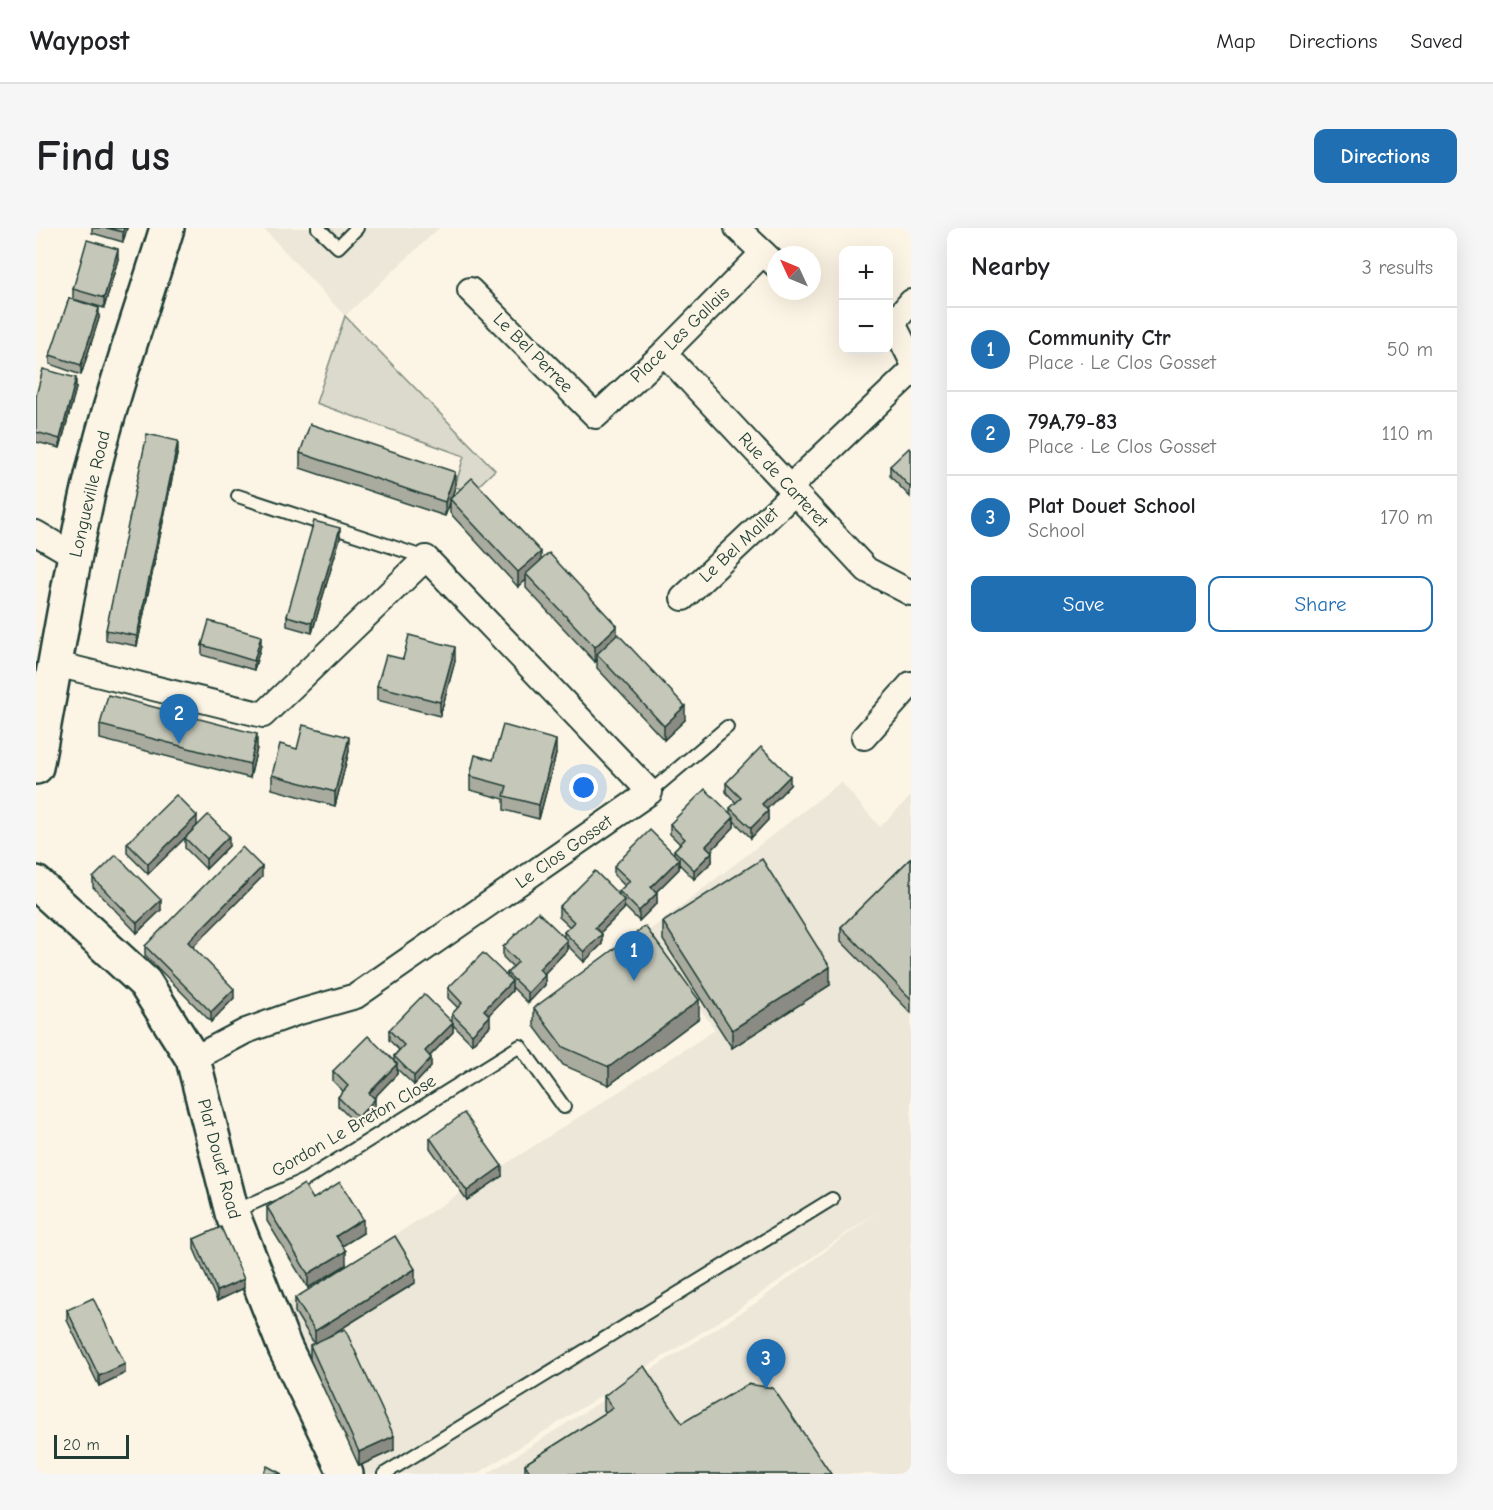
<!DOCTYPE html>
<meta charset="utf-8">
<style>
:root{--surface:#fff;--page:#f6f6f6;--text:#202124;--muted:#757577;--line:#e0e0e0;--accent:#1f6fb2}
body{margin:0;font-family:"Comic Neue",sans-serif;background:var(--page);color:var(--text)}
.controls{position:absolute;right:18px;top:18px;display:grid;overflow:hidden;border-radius:12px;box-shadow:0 6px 24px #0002}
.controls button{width:54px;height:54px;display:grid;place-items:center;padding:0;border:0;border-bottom:2px solid var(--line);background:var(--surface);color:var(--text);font:30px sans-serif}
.compass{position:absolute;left:731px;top:18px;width:54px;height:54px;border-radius:50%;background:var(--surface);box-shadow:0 6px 24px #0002;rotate:314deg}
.scale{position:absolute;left:18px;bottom:15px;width:75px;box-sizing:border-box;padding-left:6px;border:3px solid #1f3d34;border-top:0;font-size:16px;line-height:21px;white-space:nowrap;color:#1f3d34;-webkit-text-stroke:4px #fcf5e5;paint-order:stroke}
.you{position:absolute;left:548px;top:560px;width:21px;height:21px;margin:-15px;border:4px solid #fff;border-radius:50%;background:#1a73e8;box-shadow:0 0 0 9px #1a73e833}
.badge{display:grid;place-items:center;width:39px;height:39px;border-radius:50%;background:var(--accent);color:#fff;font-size:20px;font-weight:700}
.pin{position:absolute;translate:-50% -50px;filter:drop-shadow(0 2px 3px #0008)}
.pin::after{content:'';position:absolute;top:32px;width:21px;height:18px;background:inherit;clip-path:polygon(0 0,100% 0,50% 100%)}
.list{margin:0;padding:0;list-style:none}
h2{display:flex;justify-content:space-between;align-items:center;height:78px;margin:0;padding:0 24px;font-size:26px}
h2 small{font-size:20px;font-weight:400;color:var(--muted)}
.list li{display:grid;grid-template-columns:39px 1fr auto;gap:18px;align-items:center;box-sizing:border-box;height:84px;padding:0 24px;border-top:2px solid var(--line)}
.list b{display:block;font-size:22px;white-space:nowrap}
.list p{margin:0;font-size:20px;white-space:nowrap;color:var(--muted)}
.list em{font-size:20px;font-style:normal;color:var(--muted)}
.actions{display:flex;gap:12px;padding:18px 24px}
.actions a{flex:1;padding:14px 0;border:2px solid var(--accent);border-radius:12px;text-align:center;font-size:21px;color:var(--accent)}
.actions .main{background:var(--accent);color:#fff}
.map{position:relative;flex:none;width:875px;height:1246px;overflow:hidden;border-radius:12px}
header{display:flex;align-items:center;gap:36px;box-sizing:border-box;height:84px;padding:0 30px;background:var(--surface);border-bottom:2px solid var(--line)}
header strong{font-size:28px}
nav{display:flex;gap:33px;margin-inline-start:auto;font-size:21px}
.intro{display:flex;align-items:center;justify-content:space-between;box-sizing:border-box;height:144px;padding:0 36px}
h1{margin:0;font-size:42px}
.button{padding:15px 27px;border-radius:12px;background:var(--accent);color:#fff;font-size:21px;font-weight:700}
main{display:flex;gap:36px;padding:0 36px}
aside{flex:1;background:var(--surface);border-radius:12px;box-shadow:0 6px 24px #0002}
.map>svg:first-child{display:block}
</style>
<header>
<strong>Waypost</strong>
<nav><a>Map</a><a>Directions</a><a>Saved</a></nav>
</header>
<div class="intro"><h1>Find us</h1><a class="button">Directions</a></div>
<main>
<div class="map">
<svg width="875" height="1246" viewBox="0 0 875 1246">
<rect width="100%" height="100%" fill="#fcf5e5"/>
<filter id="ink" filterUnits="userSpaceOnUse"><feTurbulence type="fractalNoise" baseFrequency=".0167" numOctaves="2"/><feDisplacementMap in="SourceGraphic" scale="12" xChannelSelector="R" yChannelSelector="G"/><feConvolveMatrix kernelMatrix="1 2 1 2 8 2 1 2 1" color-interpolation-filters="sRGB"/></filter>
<g filter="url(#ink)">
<g fill="#ece7d8">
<polygon points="227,0 403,0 309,88"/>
<polygon points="805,554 844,599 875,568 875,1246 451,1246 720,1075 845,981 701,1082 441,1246 324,1246 248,1078 679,802 610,705"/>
</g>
<polygon fill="#dcdacc" stroke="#7e8c80" stroke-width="1.5" points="309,88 459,242 436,264 419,259 428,228 280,175"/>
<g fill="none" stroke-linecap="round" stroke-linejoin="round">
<g stroke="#1f3d34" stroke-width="16">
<g id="lane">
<polyline points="282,0 302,19 321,0"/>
<polyline points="202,268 390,330"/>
<polyline points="614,564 691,499"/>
<polyline points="197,984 269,952 484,818 528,879"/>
<polyline points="348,1246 796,971"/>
</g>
</g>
<g stroke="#1f3d34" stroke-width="28">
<g id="street">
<polyline points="701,0 740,37"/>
<polyline points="434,62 560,188 628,125 727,25"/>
<polyline points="875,74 857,95 875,131"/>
<polyline points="628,125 831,342 875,365"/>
<polyline points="754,259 875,144"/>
<polyline points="0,305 39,328"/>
<polyline points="647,370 759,264"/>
<polyline points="20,436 227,487 390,330 614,564 320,768 260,785 210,803 157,831"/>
<polyline points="828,509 875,456"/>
</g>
</g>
<g stroke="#1f3d34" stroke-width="38">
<polyline id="secondary" points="0,655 109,755 157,831 196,985 249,1120 310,1246"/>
</g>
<g stroke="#1f3d34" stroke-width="38">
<path id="primary" d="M0,539C19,442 33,344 56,248C76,164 106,82 131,0"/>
</g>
<use href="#lane" stroke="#fcf5e5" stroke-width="12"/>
<use href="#street" stroke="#fcf5e5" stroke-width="24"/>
<use href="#secondary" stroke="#fcf5e5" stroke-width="33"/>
<use href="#primary" stroke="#fcf5e5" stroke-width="33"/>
</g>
<g fill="#a9ab9f" stroke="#1f3d34" stroke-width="1.5">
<polygon points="56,0 91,0 87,14 56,5"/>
<polygon points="82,31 68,80 37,71 37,61"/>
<polygon points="63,90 45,147 14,136 14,127"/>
<polygon points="40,160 24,220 0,214 0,168"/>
<polygon points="142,222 101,418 70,412 70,402"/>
<polygon points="875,222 874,269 854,248 854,238"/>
<polygon points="264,225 419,259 416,269 505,332 581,406 649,492 628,512 561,440 561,432 559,434 490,360 490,352 482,359 414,285 414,275 409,288 264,240"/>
<polygon points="304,310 276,405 251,398 251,388"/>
<polygon points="166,417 225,417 218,442 166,427"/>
<polygon points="367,431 419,433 404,488 341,472 341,458"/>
<polygon points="64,497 221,520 214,550 64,511"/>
<polygon points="261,521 313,523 299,578 236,561 236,547"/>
<polygon points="520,526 503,591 468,582 468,571 434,562 434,548 457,532"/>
<polygon points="690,555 754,557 731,581 732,592 715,610 698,593 698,599 675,623 676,634 658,651 643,636 643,641 620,664 621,675 603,693 588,678 588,681 564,705 566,716 548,734 531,717 531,722 508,746 509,757 492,775 476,759 476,763 452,787 454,798 436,816 417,797 417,804 394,828 395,839 378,857 361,841 361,846 338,870 339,880 322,898 302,878 302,869 307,863 297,853 297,843 358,832 358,828 363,822 353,812 353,802 416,793 416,786 422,780 412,770 412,760 471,749 471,745 477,739 467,729 467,719 528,709 528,704 534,699 523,689 523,679 583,667 583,663 589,658 578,647 578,638 638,626 638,622 644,616 634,606 634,596 694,586 694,580 700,575 690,564"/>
<polygon points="161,597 193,618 170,641 149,620 149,610 112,646 91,625 91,615"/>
<polygon points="875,630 875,785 805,713 805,699"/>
<polygon points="226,649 156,719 198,770 175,794 109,727 109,718"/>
<polygon points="57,650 125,682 101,705 57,659"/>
<polygon points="627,694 794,757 696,820 627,712"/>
<polygon points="498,780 663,790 573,857 527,837 498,798"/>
<polygon points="394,910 466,948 431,972 394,920"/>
<polygon points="277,971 327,1005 306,1018 310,1037 272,1060 231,993 231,979"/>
<polygon points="158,1011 208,1060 181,1073 158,1021"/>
<polygon points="379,1055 295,1107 358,1222 323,1238 274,1131 274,1117 278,1115 259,1084 259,1070"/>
<polygon points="31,1082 89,1145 63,1158 31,1092"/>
<polygon points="568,1168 646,1195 795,1246 489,1246 489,1236 570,1185 568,1182"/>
</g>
<g fill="#8a8b82" stroke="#1f3d34" stroke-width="1.5">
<polygon points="88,0 91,0 87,14 87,4"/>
<polygon points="82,21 82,31 68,80 68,70"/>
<polygon points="63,80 63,90 45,147 45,137"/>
<polygon points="40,150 40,160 24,220 24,211"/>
<polygon points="142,213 142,222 101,418 101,408"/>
<polygon points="419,244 419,259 415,272 414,271 414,275 409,288 409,274"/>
<polygon points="304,300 304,310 276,405 276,395"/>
<polygon points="505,324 505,338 490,346 490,352 482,359 482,344"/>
<polygon points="581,398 581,412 561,426 561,432 559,434 559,419"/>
<polygon points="225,408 225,417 218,442 218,433"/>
<polygon points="419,419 419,433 404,488 404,474"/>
<polygon points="649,478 649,492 628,512 628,498"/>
<polygon points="221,506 221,520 214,550 214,536"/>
<polygon points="313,509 313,523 299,578 299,564"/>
<polygon points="520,512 520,526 503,591 503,577"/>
<polygon points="754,548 754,557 726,586 726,576"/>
<polygon points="732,583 732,592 715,610 715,600"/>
<polygon points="161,588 161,598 112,646 112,636"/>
<polygon points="698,589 698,599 670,628 670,618"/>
<polygon points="193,608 193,618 170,641 170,631"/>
<polygon points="676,624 676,634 658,651 658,642"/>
<polygon points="643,631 643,641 615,669 615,659"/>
<polygon points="226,639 226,649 152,724 152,714"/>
<polygon points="621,665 621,675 603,693 603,683"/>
<polygon points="125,672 125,682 101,705 101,695"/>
<polygon points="588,672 588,681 559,710 559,700"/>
<polygon points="566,706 566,716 548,734 548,724"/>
<polygon points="531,712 531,722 503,751 503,741"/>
<polygon points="794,739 794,757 696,820 696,802"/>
<polygon points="509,747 509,757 492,775 492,765"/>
<polygon points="476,753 476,763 448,792 448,782"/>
<polygon points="198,761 198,770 175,794 175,784"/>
<polygon points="663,772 663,790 573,857 573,839"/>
<polygon points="454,788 454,798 436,816 436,806"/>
<polygon points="417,795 417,804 389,833 389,823"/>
<polygon points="395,830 395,839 378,857 378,848"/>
<polygon points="361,836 361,846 333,875 333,865"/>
<polygon points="339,871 339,880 322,898 322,889"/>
<polygon points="466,938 466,948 431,972 431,963"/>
<polygon points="327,991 327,1005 300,1022 300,1008"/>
<polygon points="310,1023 310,1037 272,1060 272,1046"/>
<polygon points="379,1041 379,1055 279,1117 279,1103"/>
<polygon points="208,1051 208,1060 181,1073 181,1063"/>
<polygon points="89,1136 89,1145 63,1158 63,1148"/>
<polygon points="358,1208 358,1222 323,1238 323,1224"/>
</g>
<g fill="#c5c7b9" stroke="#1f3d34" stroke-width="1.5">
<polygon points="71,0 88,0 87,4"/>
<polygon points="51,12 82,21 68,70 37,61"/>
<polygon points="33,70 63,80 45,137 14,127"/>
<polygon points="7,141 40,150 24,211 0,204 0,168"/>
<polygon points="274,196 419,244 409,274 264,225"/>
<polygon points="111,206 142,213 101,408 70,402"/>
<polygon points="873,220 875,222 875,258 874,259 854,238"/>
<polygon points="436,250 505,324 482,344 414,271"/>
<polygon points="278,293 304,300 276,395 251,388"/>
<polygon points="513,325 581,398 559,419 490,346"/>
<polygon points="173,393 225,408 218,433 166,417"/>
<polygon points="582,406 649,478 628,498 561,426"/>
<polygon points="373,407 419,419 404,474 341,458 350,427 367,431"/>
<polygon points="72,467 221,506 214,536 64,497"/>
<polygon points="267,497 313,509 299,564 236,547 244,516 261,521"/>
<polygon points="467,497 520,512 503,577 468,568 471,558 434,548 439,527 457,532"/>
<polygon points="725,519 754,548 726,576 732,583 715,600 694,580 705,570 690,555"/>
<polygon points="669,561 698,589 670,618 676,624 658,642 638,622 649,611 634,596"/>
<polygon points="140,567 161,588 112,636 91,615"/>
<polygon points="172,587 193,608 170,631 149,610"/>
<polygon points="614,602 643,631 615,659 621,665 603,683 583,663 594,653 578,638"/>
<polygon points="206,619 226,639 152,714 198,761 175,784 109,718"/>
<polygon points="80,627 125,672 101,695 57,650"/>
<polygon points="875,630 875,771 805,699"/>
<polygon points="726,631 794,739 696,802 627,694"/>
<polygon points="559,643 588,672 559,700 566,706 548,724 528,704 538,694 523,679"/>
<polygon points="502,684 531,712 503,741 509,747 492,765 471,745 482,734 467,719"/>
<polygon points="609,698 663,772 573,839 527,819 498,780"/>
<polygon points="447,725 476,753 448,782 454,788 436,806 416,786 426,775 412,760"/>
<polygon points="388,766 417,795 389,823 395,830 378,848 358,828 368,817 353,802"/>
<polygon points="332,808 361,836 333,865 339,871 322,889 302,869 312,858 297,843"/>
<polygon points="428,885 466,938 431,963 394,910"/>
<polygon points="304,954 327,991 300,1008 310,1023 272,1046 231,979 268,956 277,971"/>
<polygon points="185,999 208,1051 181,1063 158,1011"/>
<polygon points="359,1008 379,1041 279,1103 259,1070"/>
<polygon points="57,1070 89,1136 63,1148 31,1082"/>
<polygon points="309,1101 358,1208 323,1224 274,1117"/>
<polygon points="608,1138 646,1195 712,1156 737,1160 795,1246 495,1246 489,1236 577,1180 568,1168"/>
<polygon points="231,1238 246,1246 227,1246"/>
</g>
</g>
<g text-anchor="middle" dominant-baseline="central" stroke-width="4.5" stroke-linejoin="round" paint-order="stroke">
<g font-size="18" fill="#1f3d34" stroke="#fcf5e5">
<text transform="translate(644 107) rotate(-44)">Place Les Gallais</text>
<text transform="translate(497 125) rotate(45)">Le Bel Perree</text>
<text transform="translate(747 252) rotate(47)">Rue de Carteret</text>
<text transform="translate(54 266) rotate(-77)">Longueville Road</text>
<text transform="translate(703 317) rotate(-43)">Le Bel Mallet</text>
<text transform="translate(528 624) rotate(-35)">Le Clos Gosset</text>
<text transform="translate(318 898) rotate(-30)">Gordon Le Breton Close</text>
<text transform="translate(183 931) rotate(75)">Plat Douet Road</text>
</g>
</g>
</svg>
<div class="controls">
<button>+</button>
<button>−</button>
</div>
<svg class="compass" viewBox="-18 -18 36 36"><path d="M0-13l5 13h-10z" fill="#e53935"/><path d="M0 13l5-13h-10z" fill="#757577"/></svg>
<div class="scale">20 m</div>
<div class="you"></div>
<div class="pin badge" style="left:598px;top:753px">1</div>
<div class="pin badge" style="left:143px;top:516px">2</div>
<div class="pin badge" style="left:730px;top:1161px">3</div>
</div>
<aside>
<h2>Nearby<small>3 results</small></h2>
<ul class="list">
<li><span class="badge">1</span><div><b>Community Ctr</b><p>Place · Le Clos Gosset</p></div><em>50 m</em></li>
<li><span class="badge">2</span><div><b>79A,79-83</b><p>Place · Le Clos Gosset</p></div><em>110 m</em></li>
<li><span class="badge">3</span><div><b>Plat Douet School</b><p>School</p></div><em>170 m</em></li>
</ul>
<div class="actions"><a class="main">Save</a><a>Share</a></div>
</aside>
</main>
